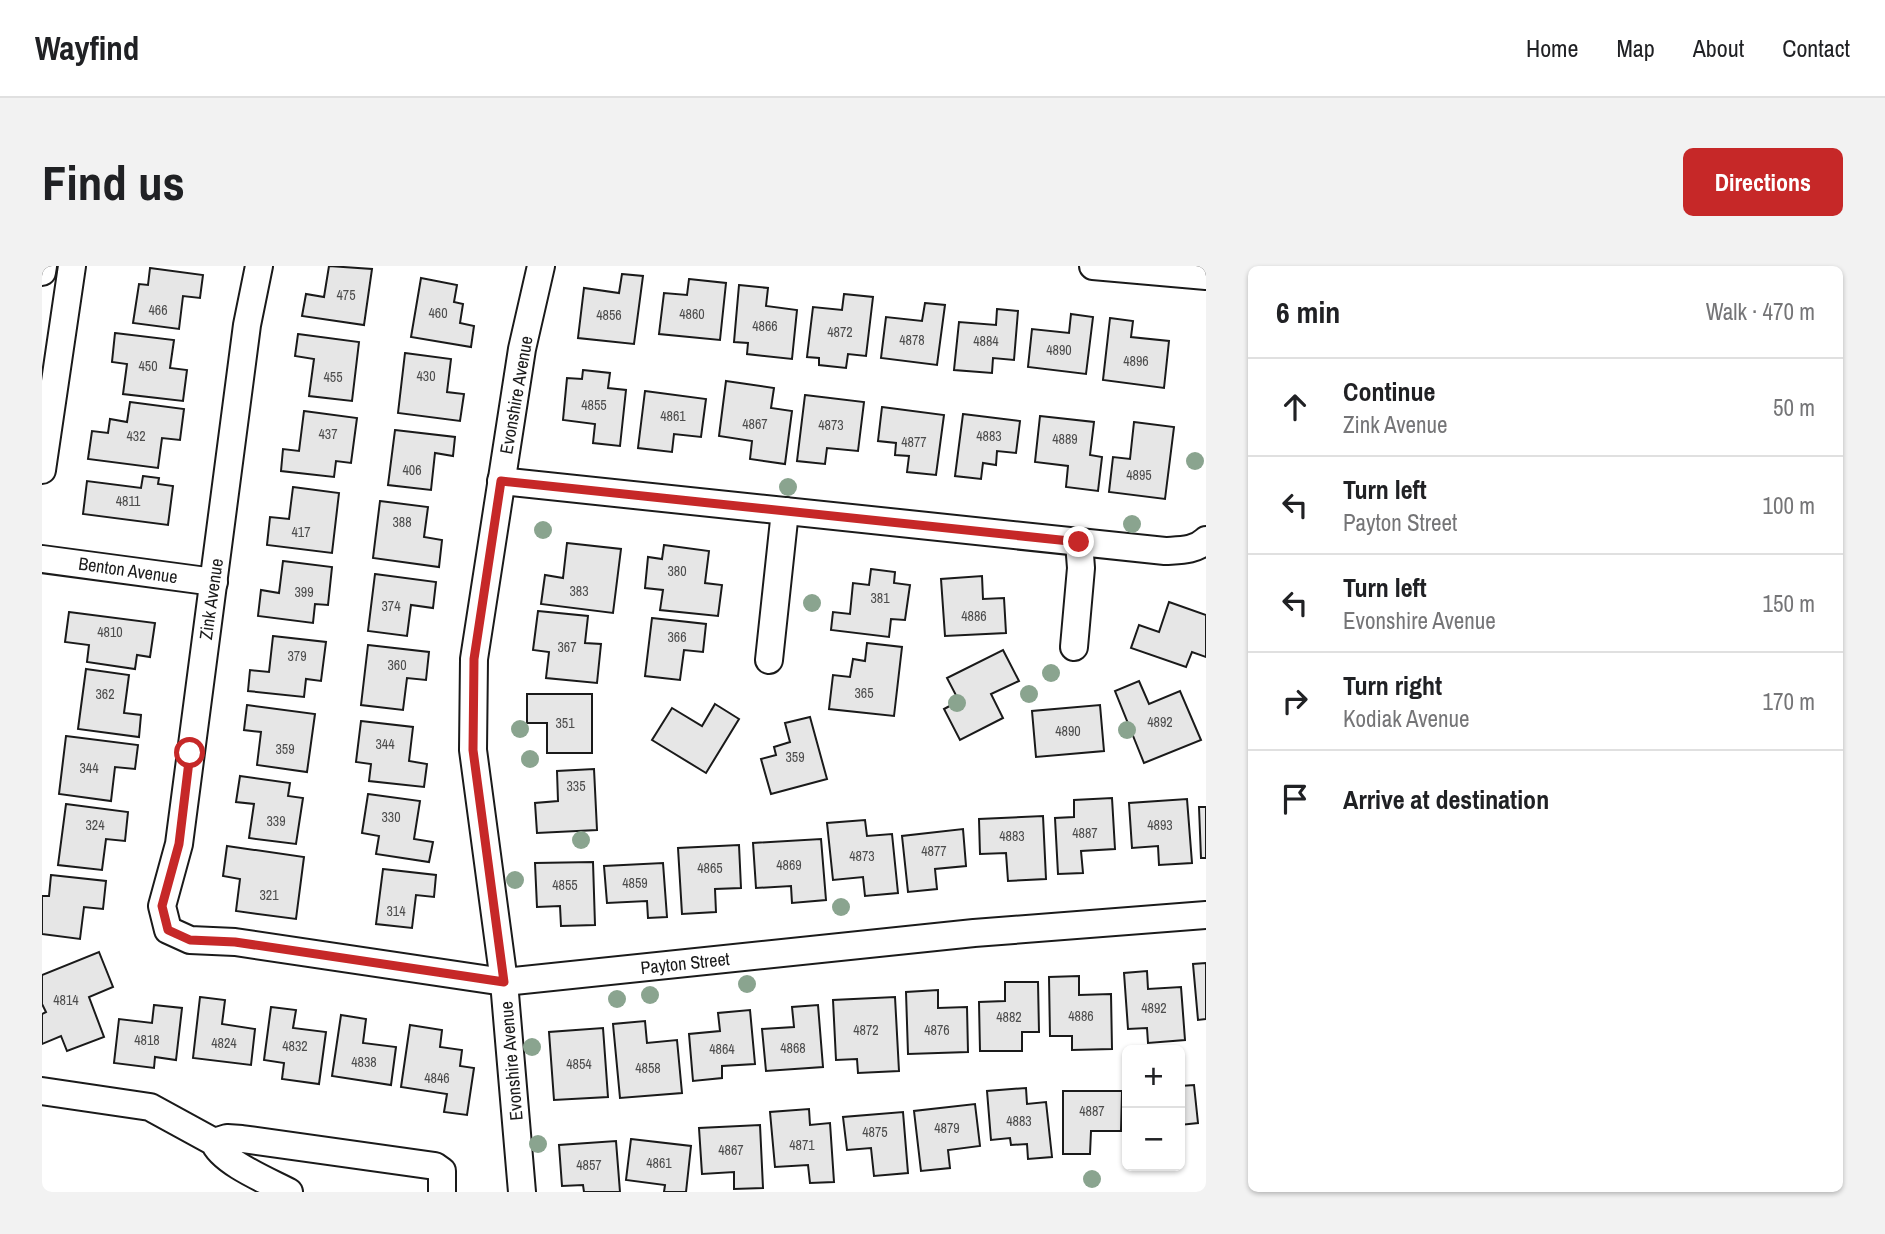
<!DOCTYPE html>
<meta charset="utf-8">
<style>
:root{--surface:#fff;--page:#f2f2f2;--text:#202124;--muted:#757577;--line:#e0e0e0;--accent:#c62828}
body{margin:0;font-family:"Archivo Narrow",sans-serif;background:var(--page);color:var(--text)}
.controls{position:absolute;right:21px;bottom:21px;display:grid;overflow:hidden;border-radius:10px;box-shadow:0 2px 5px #0004}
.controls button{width:63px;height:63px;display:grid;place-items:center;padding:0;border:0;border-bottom:2px solid var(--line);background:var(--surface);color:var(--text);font:35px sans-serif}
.stop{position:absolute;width:21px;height:21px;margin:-16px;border:5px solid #c62828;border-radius:50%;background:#fff}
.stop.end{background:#c62828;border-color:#fff;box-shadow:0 2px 7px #0008}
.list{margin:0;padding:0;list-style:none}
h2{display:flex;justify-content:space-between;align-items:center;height:91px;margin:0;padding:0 28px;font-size:30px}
h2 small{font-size:23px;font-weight:400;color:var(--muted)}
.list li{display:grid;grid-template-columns:46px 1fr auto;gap:21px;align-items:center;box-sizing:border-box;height:98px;padding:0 28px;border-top:2px solid var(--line)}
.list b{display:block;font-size:26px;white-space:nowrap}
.list p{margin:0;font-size:23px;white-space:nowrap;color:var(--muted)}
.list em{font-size:23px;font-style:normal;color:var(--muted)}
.icon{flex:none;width:38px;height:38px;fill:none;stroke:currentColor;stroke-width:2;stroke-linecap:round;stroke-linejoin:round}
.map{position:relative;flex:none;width:1164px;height:926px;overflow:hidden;border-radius:10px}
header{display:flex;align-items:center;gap:42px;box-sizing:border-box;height:98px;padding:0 35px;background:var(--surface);border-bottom:2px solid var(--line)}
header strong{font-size:33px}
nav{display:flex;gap:38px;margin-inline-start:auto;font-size:24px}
.intro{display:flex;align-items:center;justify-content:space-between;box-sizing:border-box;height:168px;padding:0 42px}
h1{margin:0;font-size:49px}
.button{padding:18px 32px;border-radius:10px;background:var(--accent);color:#fff;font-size:24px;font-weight:700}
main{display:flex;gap:42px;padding:0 42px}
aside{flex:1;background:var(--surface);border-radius:10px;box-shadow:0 2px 5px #0004}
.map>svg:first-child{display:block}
</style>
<header>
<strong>Wayfind</strong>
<nav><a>Home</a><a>Map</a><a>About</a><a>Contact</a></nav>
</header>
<div class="intro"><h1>Find us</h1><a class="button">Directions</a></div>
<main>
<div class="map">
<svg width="1164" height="926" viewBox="0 0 1164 926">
<rect width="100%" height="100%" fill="#fff"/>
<g fill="#e6e6e6" stroke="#1a1a1a" stroke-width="2">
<polygon points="287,0 330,3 322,59 260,50 264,28 282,31"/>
<polygon points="108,2 161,9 158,32 141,30 137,63 91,57 97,18 106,19"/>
<polygon points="580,8 601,10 592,78 536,72 542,22 577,27"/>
<polygon points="379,12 415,19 412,36 421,38 418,57 432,60 429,81 369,71"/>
<polygon points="647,13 684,17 678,74 617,68 622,27 645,29"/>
<polygon points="697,19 726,22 724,40 755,44 750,93 705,88 706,77 692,76"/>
<polygon points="802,28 831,31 824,90 806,88 804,102 777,99 777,92 765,91 771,41 800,44"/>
<polygon points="883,37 903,39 895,99 839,92 844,51 880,55"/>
<polygon points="955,43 976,45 972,94 951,92 950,107 912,104 917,56 954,59"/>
<polygon points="1029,48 1051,51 1044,108 986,101 990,63 1027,67"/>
<polygon points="1068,52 1091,55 1089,71 1127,75 1122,122 1061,114"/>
<polygon points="73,67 132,74 128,102 145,104 141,135 81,128 85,98 70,96"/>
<polygon points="256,68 317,76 310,135 267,130 272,93 253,90"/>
<polygon points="363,87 409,93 405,126 422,128 418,155 356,147"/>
<polygon points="541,104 568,107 566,122 584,124 578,180 551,177 553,158 521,154 525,112 540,113"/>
<polygon points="684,115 732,122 729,142 750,145 743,198 708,193 710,175 677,170"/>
<polygon points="603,125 664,133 659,171 632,168 630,186 596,182"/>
<polygon points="763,129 822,136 816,185 785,182 783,198 755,195"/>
<polygon points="88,136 142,143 138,174 120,172 116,202 46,193 50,165 66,167 68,153 85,156"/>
<polygon points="840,141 902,149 894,209 865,206 867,190 853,189 854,177 836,175"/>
<polygon points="262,145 315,152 309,197 294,195 292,211 239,205 241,183 257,185"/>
<polygon points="921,148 978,155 974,187 955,185 954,199 941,197 939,213 913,210"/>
<polygon points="998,150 1052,156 1048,189 1060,191 1056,225 1024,221 1026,200 993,196"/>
<polygon points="1092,156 1132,161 1123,233 1067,226 1071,191 1088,193"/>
<polygon points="353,164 413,171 411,190 393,187 389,224 346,219"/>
<polygon points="101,210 117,212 116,218 131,220 126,259 41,248 45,215 99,222"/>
<polygon points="251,221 297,227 290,287 225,279 228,251 247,253"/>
<polygon points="338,235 386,241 382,271 400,274 397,301 331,292"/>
<polygon points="525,277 579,283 571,347 499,338 503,309 521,312"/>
<polygon points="622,279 667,285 663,317 680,319 676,350 618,344 621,324 603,322 606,291 620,293"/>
<polygon points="241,295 290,301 286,339 273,338 271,357 216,350 219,324 237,327"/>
<polygon points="829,303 853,306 852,317 868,319 863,354 849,353 847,371 789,364 791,346 808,348 811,317 827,319"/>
<polygon points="333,308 394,316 391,342 369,339 365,370 326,365"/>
<polygon points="940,310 941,333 962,332 964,367 903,370 899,313"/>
<polygon points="1127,336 1164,349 1164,391 1150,386 1144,401 1089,382 1097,359 1117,366"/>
<polygon points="496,345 546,350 543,377 559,378 555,417 504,412 507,386 491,384"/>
<polygon points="27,346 113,357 108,391 95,389 93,403 45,396 47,379 23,376"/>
<polygon points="610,352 664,358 661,386 642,384 638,414 603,410"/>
<polygon points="231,370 284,376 279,415 264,413 262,431 206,425 208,404 227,406"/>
<polygon points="825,377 860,381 852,450 787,443 791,409 808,411 811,393 823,395"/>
<polygon points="326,379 387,386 384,414 365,412 361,444 319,439"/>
<polygon points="961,384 977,415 949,428 961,452 918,474 902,443 917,435 905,412"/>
<polygon points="44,403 87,409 82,447 99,449 97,471 36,463"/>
<polygon points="1097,415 1107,438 1138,425 1159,474 1102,497 1073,425"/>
<polygon points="485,428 550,428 550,487 505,487 505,457 485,457"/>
<polygon points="673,438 697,453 664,507 610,474 630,442 660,460"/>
<polygon points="205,439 273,448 265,506 215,499 219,466 202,464"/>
<polygon points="1058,439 1062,485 994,491 990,445"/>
<polygon points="768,451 785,513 729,528 719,493 734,489 732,481 748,476 743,457"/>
<polygon points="319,455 371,461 367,495 385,498 382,521 327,515 329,498 314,496"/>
<polygon points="24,470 96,479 93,503 73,501 69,535 17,528"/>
<polygon points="552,503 555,564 495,567 493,537 516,535 515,505"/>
<polygon points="198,510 248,517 246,530 261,532 254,578 207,572 212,538 194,536"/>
<polygon points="326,528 378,535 372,573 391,576 387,596 334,588 337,570 320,567"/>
<polygon points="1070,532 1073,583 1039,585 1041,607 1016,608 1013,552 1032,551 1032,534"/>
<polygon points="1145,533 1150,597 1117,599 1116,580 1090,582 1087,537"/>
<polygon points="24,538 86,546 83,575 64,573 60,604 16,599"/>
<polygon points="1157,541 1164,541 1164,592 1159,592"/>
<polygon points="1001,550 1004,613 966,615 964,587 938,588 937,553"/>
<polygon points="823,554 825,570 850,568 856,627 823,630 821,611 791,614 785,557"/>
<polygon points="921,563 924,600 893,603 895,623 866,626 860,570"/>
<polygon points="779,573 784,634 750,637 749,620 714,622 711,577"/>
<polygon points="697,579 699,622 673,623 674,646 640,648 636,582"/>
<polygon points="185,580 262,591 254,653 194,645 198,613 181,610"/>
<polygon points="551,596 553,659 519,660 518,640 495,641 493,597"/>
<polygon points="621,597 625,651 606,652 605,635 565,637 562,600"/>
<polygon points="341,603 394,609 392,631 374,629 370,662 334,658"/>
<polygon points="9,609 64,615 61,643 42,641 38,673 0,668 0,630 7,630"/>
<polygon points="57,686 71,721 47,731 62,771 25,785 19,770 0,778 0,748 4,746 0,738 0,709"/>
<polygon points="1164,697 1164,753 1156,754 1151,698"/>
<polygon points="1105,705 1106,723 1139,721 1143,774 1106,777 1105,762 1086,763 1082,707"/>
<polygon points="1037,710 1037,729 1069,728 1070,783 1030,784 1030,770 1008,770 1007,711"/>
<polygon points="963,716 996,716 997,766 980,766 980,785 938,785 937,736 963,735"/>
<polygon points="896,724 896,742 925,741 926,786 866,788 864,726"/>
<polygon points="158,731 183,734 180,758 213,763 209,799 151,792"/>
<polygon points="853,731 857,805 816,807 815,793 794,794 791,734"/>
<polygon points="112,739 140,742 134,794 113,791 112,802 72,797 77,753 110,757"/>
<polygon points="776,739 781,801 724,805 720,763 752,761 750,741"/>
<polygon points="229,741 254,744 251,762 284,766 277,818 240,813 242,797 222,794"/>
<polygon points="708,744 713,798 680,800 680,812 651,815 647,768 678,765 676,747"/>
<polygon points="299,749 324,753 321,777 354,781 349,819 290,810"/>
<polygon points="603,755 605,777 635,774 640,827 578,832 571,758"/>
<polygon points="368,759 400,764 398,781 420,784 418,800 432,802 425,849 402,846 405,828 359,821"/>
<polygon points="561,762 566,831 512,834 507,766"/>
<polygon points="1152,819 1156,857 1138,859 1138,820"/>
<polygon points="984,822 985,838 1004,836 1010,891 986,893 985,878 969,879 968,872 949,874 945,825"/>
<polygon points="1021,825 1080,825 1079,865 1049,865 1048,888 1021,888"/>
<polygon points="933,838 938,880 906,884 908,902 879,905 872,845"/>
<polygon points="767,843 768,859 788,857 792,916 768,917 766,899 733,901 728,846"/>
<polygon points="861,846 866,907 832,910 829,882 805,884 801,851"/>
<polygon points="718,859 721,922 692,923 692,906 660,908 657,862"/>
<polygon points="589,873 649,880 644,926 622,926 623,919 584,914"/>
<polygon points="574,875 578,926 542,926 541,919 520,920 517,879"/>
</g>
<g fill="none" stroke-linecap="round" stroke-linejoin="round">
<g stroke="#1a1a1a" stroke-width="30">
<g id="minor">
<polyline points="217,0 205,59 137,578 120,640 126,664 148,674 193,676 462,716 932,667 1164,649"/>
<polyline points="1051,0 1164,10"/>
<polyline points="0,6 1,0"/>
<polyline points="0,204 30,0"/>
<path d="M459,215L1123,285C1138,284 1153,285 1164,274"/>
<polyline points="0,293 172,316"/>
<polyline points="1032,381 1039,302 1037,276"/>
<polyline points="727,394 743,245"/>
<path d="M0,825L108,841L172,876C179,896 228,916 247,926"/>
<polyline points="172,876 185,872 200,873 393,900 400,905 400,926"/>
<polyline points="480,926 462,716 431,484 432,393 480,83 499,0"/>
</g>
</g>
<use href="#minor" stroke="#fff" stroke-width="26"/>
</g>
<g fill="#8aa48f">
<circle cx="1153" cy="195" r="9"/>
<circle cx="746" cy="221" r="9"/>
<circle cx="1090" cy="258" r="9"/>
<circle cx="501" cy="264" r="9"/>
<circle cx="770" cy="337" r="9"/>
<circle cx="1009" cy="407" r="9"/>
<circle cx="987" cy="428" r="9"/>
<circle cx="915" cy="437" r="9"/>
<circle cx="478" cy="463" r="9"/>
<circle cx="1085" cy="464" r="9"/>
<circle cx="488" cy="493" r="9"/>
<circle cx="539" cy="574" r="9"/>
<circle cx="473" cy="614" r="9"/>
<circle cx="799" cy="641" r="9"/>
<circle cx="705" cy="718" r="9"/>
<circle cx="608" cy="729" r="9"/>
<circle cx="575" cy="733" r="9"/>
<circle cx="490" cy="781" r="9"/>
<circle cx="496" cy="878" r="9"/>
<circle cx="1050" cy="913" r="9"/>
</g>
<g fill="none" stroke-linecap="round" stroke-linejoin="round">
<polyline stroke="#c62828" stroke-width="9" points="148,487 137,578 120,640 126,664 148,674 193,676 462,716 431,484 432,393 459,215 1037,276"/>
</g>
<g text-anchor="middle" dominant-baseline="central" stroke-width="5" stroke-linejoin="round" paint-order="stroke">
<g font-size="14" fill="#4d4d4d">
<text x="304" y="29">475</text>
<text x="116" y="44">466</text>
<text x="396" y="47">460</text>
<text x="650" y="48">4860</text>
<text x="567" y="49">4856</text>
<text x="723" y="60">4866</text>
<text x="798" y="66">4872</text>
<text x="870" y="74">4878</text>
<text x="944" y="75">4884</text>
<text x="1017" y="84">4890</text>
<text x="1094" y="95">4896</text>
<text x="106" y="100">450</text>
<text x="384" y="110">430</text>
<text x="291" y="111">455</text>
<text x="552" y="139">4855</text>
<text x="631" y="150">4861</text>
<text x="713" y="158">4867</text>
<text x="789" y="159">4873</text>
<text x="286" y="168">437</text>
<text x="94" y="170">432</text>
<text x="947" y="170">4883</text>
<text x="1023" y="173">4889</text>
<text x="872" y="176">4877</text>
<text x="370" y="204">406</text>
<text x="1097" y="209">4895</text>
<text x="86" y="235">4811</text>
<text x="360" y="256">388</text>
<text x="259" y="266">417</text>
<text x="635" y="305">380</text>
<text x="537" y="325">383</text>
<text x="262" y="326">399</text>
<text x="838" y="332">381</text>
<text x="349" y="340">374</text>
<text x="932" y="350">4886</text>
<text x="68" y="366">4810</text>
<text x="635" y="371">366</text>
<text x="525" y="381">367</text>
<text x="255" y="390">379</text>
<text x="355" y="399">360</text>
<text x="822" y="427">365</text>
<text x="63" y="428">362</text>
<text x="1118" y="456">4892</text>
<text x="523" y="457">351</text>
<text x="1026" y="465">4890</text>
<text x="343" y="478">344</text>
<text x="243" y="483">359</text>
<text x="753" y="491">359</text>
<text x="47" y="502">344</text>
<text x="534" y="520">335</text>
<text x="349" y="551">330</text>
<text x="234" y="555">339</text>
<text x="53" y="559">324</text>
<text x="1118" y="559">4893</text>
<text x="1043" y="567">4887</text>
<text x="970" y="570">4883</text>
<text x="892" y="585">4877</text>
<text x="820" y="590">4873</text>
<text x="747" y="599">4869</text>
<text x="668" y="602">4865</text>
<text x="593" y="617">4859</text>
<text x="523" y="619">4855</text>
<text x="227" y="629">321</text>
<text x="354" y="645">314</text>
<text x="24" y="734">4814</text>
<text x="1112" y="742">4892</text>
<text x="1039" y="750">4886</text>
<text x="967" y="751">4882</text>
<text x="824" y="764">4872</text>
<text x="895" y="764">4876</text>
<text x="105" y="774">4818</text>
<text x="182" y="777">4824</text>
<text x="253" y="780">4832</text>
<text x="751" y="782">4868</text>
<text x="680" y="783">4864</text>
<text x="322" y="796">4838</text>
<text x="537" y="798">4854</text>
<text x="606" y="802">4858</text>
<text x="395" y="812">4846</text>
<text x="1050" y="845">4887</text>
<text x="977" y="855">4883</text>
<text x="905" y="862">4879</text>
<text x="833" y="866">4875</text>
<text x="760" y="879">4871</text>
<text x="689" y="884">4867</text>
<text x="617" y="897">4861</text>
<text x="547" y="899">4857</text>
</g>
<g font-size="18" fill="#1a1a1a" stroke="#fff">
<text transform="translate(474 129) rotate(-80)">Evonshire Avenue</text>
<text transform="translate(86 304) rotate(8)">Benton Avenue</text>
<text transform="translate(169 333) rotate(-82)">Zink Avenue</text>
<text transform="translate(643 697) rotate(-6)">Payton Street</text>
<text transform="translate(469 795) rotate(-95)">Evonshire Avenue</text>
</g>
</g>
</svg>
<div class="controls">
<button>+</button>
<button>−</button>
</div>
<div class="stop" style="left:148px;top:487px"></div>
<div class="stop end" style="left:1037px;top:276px"></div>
</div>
<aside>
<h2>6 min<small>Walk · 470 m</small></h2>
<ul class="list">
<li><svg class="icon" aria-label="ahead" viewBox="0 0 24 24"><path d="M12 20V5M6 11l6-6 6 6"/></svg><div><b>Continue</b><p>Zink Avenue</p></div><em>50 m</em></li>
<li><svg class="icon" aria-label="left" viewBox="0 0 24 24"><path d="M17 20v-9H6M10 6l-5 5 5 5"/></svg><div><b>Turn left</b><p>Payton Street</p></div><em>100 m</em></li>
<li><svg class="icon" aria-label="left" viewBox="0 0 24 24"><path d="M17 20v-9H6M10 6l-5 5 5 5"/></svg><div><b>Turn left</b><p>Evonshire Avenue</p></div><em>150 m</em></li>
<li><svg class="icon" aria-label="right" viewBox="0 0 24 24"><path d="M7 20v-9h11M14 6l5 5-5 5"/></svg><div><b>Turn right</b><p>Kodiak Avenue</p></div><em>170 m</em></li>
<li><svg class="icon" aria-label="arrive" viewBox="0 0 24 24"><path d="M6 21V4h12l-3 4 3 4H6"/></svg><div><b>Arrive at destination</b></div></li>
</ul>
</aside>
</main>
